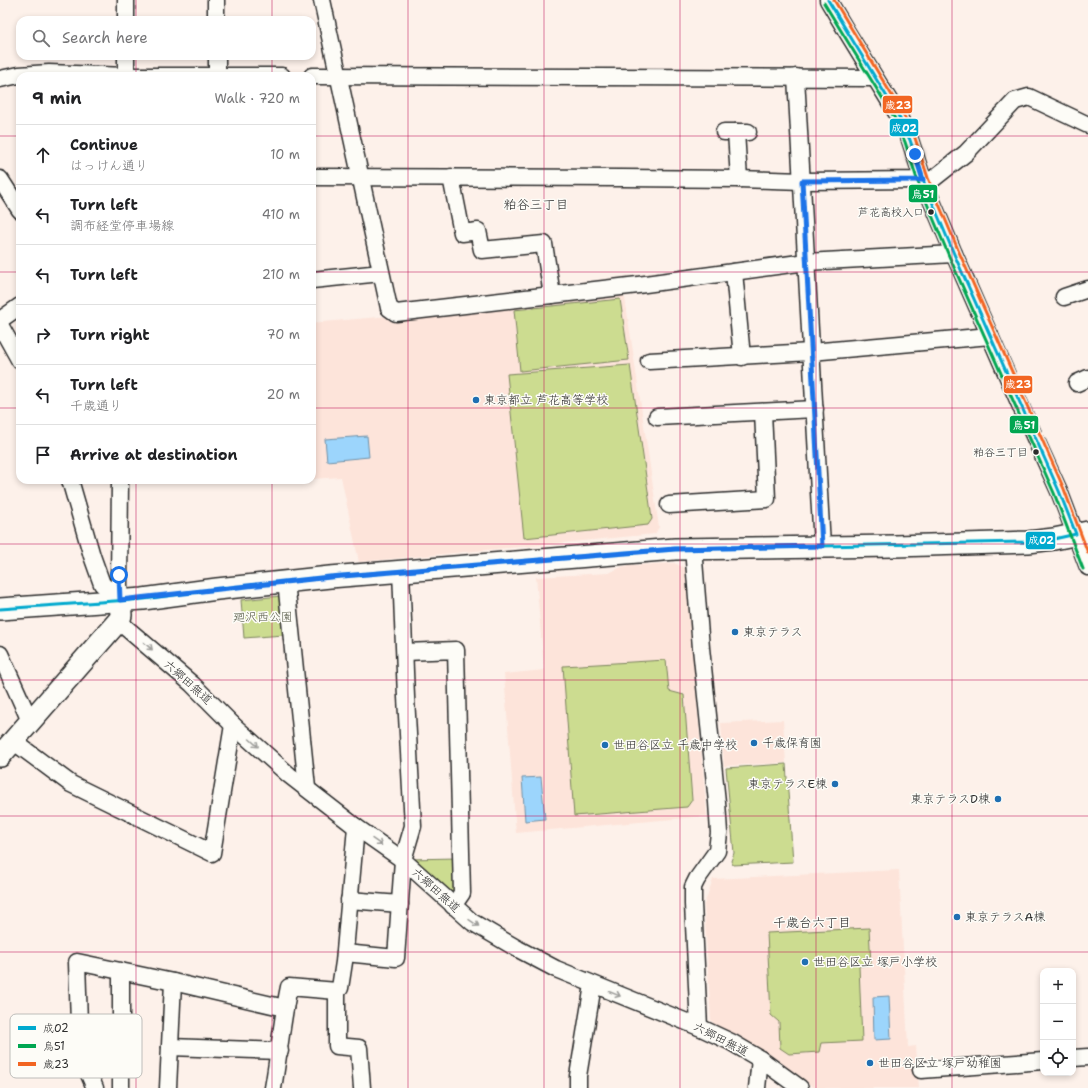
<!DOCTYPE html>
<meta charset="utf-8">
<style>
:root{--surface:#fff;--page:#f2f2f2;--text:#202124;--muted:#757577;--line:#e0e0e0}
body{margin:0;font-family:"Shantell Sans","Klee One",sans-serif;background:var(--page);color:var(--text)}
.controls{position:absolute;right:12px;bottom:12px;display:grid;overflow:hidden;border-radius:8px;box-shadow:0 2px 6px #0003}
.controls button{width:36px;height:36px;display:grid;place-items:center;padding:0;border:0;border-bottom:1px solid var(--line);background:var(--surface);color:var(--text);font:20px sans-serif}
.stop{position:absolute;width:12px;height:12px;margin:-9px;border:3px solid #1a73e8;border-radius:50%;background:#fff}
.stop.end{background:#1a73e8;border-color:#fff;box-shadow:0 1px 4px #0008}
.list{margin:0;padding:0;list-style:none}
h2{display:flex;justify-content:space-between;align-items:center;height:52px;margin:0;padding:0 16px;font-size:17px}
h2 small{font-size:13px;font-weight:400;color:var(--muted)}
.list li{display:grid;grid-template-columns:26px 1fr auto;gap:12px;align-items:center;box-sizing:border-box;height:60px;padding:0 16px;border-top:1px solid var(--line)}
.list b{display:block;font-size:15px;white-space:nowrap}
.list p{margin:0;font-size:13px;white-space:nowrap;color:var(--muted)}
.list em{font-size:13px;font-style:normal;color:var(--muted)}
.icon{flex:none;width:22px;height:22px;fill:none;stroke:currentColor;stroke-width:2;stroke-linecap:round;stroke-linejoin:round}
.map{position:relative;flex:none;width:1088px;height:1088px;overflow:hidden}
.search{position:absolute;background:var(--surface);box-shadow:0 2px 6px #0003;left:16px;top:16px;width:300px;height:44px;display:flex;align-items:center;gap:10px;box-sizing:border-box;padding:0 14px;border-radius:12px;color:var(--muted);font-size:15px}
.panel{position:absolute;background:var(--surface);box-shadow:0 2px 6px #0003;left:16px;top:72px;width:300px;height:412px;border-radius:12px}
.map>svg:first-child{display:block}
</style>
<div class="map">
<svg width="1088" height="1088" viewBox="0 0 1088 1088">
<rect width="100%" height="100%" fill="#fdf1ea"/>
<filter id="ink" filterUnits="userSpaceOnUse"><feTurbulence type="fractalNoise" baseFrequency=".025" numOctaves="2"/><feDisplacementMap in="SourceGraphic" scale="8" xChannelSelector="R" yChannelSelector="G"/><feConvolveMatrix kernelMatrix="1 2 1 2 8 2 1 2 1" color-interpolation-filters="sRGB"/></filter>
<g filter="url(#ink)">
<g fill="#fde4da">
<polygon points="622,295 625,298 659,527 655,534 359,562 341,477 312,479 312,323"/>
<polygon points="674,563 685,568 707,816 516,833 504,674 544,670 536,577 608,573 624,566"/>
<polygon points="783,720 786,763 724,766 721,723"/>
<polygon points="899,870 908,1047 916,1046 919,1088 815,1088 776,1059 737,1036 714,1024 711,1020 704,905 713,879"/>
</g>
<g fill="#ccdc90" stroke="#7c845e">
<polygon points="620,299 629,360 520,371 514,310"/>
<polygon points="630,365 652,519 648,525 524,538 507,374"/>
<polygon points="281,596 284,635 244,638 241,600"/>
<polygon points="666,660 669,691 684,695 692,800 687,807 574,816 563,666"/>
<polygon points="786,764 793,862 733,865 731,861 734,853 726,768"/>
<polygon points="457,858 459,892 452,900 408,859"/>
<polygon points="869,928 871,965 859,966 862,1041 821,1043 819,1052 789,1054 780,1048 779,1022 771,1015 767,933"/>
</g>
<g fill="#9cd5fc" stroke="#6f91a8">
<polygon points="367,436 369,457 327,461 325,439"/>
<polygon points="541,777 545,819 525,821 522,778"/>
<polygon points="889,996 891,1039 874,1040 873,997"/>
</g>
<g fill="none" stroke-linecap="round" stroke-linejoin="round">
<g stroke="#2b2b2b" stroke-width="19">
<g id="minor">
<polyline points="126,0 126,20"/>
<polyline points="216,0 216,20"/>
<polyline points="322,0 389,308 396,313 638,285 806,262 954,254"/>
<polyline points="828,0 847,32 898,115 910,140 923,180 954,254 1025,416 1059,491 1088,567"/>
<polyline points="126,56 126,76"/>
<polyline points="217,56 217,76"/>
<polyline points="312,76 875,78"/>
<polyline points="796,77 822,546"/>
<polyline points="0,79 19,75 49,73 126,76 282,76"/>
<polyline points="724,132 748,132"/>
<polyline points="736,132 739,179"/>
<polyline points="312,177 623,178 739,179 802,181 923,180 933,179 966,153 1015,101 1029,97 1088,125"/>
<polyline points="451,177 462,233 478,231 482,250 544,244 552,295"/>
<polyline points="0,179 20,210"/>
<polyline points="734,272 742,357"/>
<polyline points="312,280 381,273"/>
<polyline points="1064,297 1088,289"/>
<polyline points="0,320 20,306"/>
<polyline points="0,325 20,361"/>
<polyline points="649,361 811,352 990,336"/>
<polyline points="1077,383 1088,378"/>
<polyline points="657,417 815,409"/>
<polyline points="70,480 92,556 102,584 120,600"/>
<polyline points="120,480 119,585 120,600"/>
<polyline points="669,505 767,499 763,412"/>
<polyline points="693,548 701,648 717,802 719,833 717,851 697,879 693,887 693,904 699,1027"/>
<polyline points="286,581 307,788"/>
<polyline points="118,621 192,684 233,725 289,775 356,827 403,860 472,922 518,949 556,969 699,1027 731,1042 760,1059 800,1088"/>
<polyline points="405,652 456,650 462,893 453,906"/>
<polyline points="0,654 30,721"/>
<polyline points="13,741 71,784 212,853 233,725"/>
<polyline points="356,827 344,962 340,988 337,991 337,1046 359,1048 362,1088"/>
<polyline points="349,900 400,904"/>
<polyline points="345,953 396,958 403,860 413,826 406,697 401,571"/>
<polyline points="170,1047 280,1051"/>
<polyline points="1073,1058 1088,1057"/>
<polyline points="921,1070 1043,1061"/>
<polyline points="95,1088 80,1054 77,962 173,982 285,1008"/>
<polyline points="121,1088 121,971"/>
<polyline points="168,1088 173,982"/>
<path d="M273,1088C279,1054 282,1020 289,987L337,991"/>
<polyline points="578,1088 578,1076 593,985"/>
<polyline points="757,1088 760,1059"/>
</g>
</g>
<g stroke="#2b2b2b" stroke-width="24">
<g id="major">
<polyline points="0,609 143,599 217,589 330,577 675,549 895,546 1028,542 1054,539 1088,532"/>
<polyline points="0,756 120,619 121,615 120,600"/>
</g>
</g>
<use href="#minor" stroke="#fdfcf7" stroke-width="16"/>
<use href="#major" stroke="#fdfcf7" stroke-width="21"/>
<g stroke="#fdfcf7" stroke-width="6">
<polyline id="bus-1" points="0,609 143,599 217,589 330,577 675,549 1028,542 1054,539 1076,534 1059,491 954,254 923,180 910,140 898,115 828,0"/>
</g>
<g stroke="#fdfcf7" stroke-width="6">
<polyline id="bus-2" points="824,3 894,117 905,142 918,182 949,256 1054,493 1083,569"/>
</g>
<g stroke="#fdfcf7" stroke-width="6">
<polyline id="bus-3" points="834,0 902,112 915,138 928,178 959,252 1064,489 1088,553"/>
</g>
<use href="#bus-1" stroke="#00a9ce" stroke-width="3"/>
<use href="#bus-2" stroke="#00a651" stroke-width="3"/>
<use href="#bus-3" stroke="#f26522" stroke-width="3"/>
</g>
<defs><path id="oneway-shaft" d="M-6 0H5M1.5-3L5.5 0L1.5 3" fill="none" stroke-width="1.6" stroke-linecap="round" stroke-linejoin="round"/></defs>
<g stroke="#9e9e9b">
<use href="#oneway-shaft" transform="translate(148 646) rotate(41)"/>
<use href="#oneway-shaft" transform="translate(254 743) rotate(42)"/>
<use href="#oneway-shaft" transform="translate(377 842) rotate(35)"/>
<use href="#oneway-shaft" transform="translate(474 923) rotate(34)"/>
<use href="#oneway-shaft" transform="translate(615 994) rotate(22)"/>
</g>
</g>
<g fill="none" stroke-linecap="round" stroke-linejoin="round" filter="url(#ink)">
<polyline stroke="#1a73e8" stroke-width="5" points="119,575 120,600 330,577 675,549 822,546 802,181 923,180 915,154"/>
</g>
<path fill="none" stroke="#c2185b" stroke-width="1" stroke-opacity="0.55" d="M136,0V20M272,0V20M408,0V1088M544,0V1088M680,0V1088M816,0V1088M952,0V1088M136,56V76M272,56V76M0,136H20M312,136H1088M0,272H20M312,272H1088M0,408H20M312,408H1088M136,480V1088M272,480V1088M0,544H1088M0,680H1088M0,816H1088M0,952H1088"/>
<g fill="#2b2b2b" stroke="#fdfcf7" stroke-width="1.5">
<circle cx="931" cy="212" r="3.5"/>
<circle cx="1036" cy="452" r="3.5"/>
</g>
<g fill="#1f6fb2" stroke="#fdfcf7" stroke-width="1.5">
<circle cx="476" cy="400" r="4"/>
<circle cx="735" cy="632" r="4"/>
<circle cx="754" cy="743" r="4"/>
<circle cx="605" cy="745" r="4"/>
<circle cx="835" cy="784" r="4"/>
<circle cx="998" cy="799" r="4"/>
<circle cx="957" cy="917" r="4"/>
<circle cx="805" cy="962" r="4"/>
<circle cx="870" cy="1063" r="4"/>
</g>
<g text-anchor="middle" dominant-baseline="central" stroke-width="3" stroke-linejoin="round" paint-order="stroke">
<g font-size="11" fill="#2b2b2b" stroke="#fdfcf7" text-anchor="end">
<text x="924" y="212">芦花高校入口</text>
<text x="1028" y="452">粕谷三丁目</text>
</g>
<g font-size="12" fill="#2b2b2b" stroke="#fdfcf7" text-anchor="start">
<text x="484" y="400">東京都立 芦花高等学校</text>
<text x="743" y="632">東京テラス</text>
<text x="762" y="743">千歳保育園</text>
<text x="613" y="745">世田谷区立 千歳中学校</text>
<text x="827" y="784" text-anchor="end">東京テラスE棟</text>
<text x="990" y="799" text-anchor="end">東京テラスD棟</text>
<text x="965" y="917">東京テラスA棟</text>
<text x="813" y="962">世田谷区立 塚戸小学校</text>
<text x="878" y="1063">世田谷区立 塚戸幼稚園</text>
</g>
<g font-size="12" fill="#535744" stroke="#fdfcf7">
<text x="263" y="617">廻沢西公園</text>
</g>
<g font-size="12" fill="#2b2b2b" stroke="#fdfcf7">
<text transform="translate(188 682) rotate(42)">六郷田無道</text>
<text transform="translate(436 890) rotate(42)">六郷田無道</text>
<text transform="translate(721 1039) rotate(27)">六郷田無道</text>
</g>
<g font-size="13" fill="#2b2b2b" stroke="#fdfcf7">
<text x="536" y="204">粕谷三丁目</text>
<text x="812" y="922">千歳台六丁目</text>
</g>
</g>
<rect x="10" y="1014" width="132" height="64" rx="6" fill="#fdfcf7" stroke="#bebdba" stroke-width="1"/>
<rect x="18" y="1026" width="18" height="4" fill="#00a9ce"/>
<rect x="18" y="1044" width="18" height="4" fill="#00a651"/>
<rect x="18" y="1062" width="18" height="4" fill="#f26522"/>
<g font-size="11" fill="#2b2b2b">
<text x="43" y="1032">成02</text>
<text x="43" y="1050">烏51</text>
<text x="43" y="1068">歳23</text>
</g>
<g stroke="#fdfcf7" stroke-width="1.5">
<rect x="882" y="95" width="31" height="19" rx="4" fill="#f26522"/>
<rect x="889" y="118" width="30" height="19" rx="4" fill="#00a9ce"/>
<rect x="908" y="184" width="30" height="19" rx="4" fill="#00a651"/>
<rect x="1003" y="375" width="30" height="19" rx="4" fill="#f26522"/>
<rect x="1009" y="415" width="30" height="19" rx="4" fill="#00a651"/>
<rect x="1025" y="531" width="31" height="19" rx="4" fill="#00a9ce"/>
</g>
<g font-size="11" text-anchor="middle" font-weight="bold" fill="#fff">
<text x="898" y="109">歳23</text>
<text x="904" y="132">成02</text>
<text x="923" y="198">烏51</text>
<text x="1018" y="388">歳23</text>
<text x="1024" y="429">烏51</text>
<text x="1041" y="544">成02</text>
</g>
</svg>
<div class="controls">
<button>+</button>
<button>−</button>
<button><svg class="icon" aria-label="locate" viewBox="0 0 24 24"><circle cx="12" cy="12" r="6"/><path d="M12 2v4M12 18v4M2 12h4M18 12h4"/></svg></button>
</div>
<div class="stop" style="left:119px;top:575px"></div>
<div class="stop end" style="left:915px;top:154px"></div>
<div class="search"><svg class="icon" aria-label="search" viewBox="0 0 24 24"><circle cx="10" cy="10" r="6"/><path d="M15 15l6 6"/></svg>Search here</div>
<section class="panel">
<h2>9 min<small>Walk · 720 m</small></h2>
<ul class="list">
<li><svg class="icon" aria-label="ahead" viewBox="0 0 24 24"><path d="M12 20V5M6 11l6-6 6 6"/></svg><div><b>Continue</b><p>はっけん通り</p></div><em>10 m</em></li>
<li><svg class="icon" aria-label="left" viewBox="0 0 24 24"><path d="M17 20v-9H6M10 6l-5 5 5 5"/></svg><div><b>Turn left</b><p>調布経堂停車場線</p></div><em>410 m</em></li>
<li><svg class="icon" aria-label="left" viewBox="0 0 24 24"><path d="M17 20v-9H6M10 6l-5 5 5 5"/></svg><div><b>Turn left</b></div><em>210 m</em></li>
<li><svg class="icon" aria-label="right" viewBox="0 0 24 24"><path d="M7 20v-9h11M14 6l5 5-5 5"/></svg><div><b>Turn right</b></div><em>70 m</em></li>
<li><svg class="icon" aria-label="left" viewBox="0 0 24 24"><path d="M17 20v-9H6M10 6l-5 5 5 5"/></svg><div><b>Turn left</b><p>千歳通り</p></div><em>20 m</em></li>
<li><svg class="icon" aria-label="arrive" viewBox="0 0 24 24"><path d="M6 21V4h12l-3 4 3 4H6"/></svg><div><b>Arrive at destination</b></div></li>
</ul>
</section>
</div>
